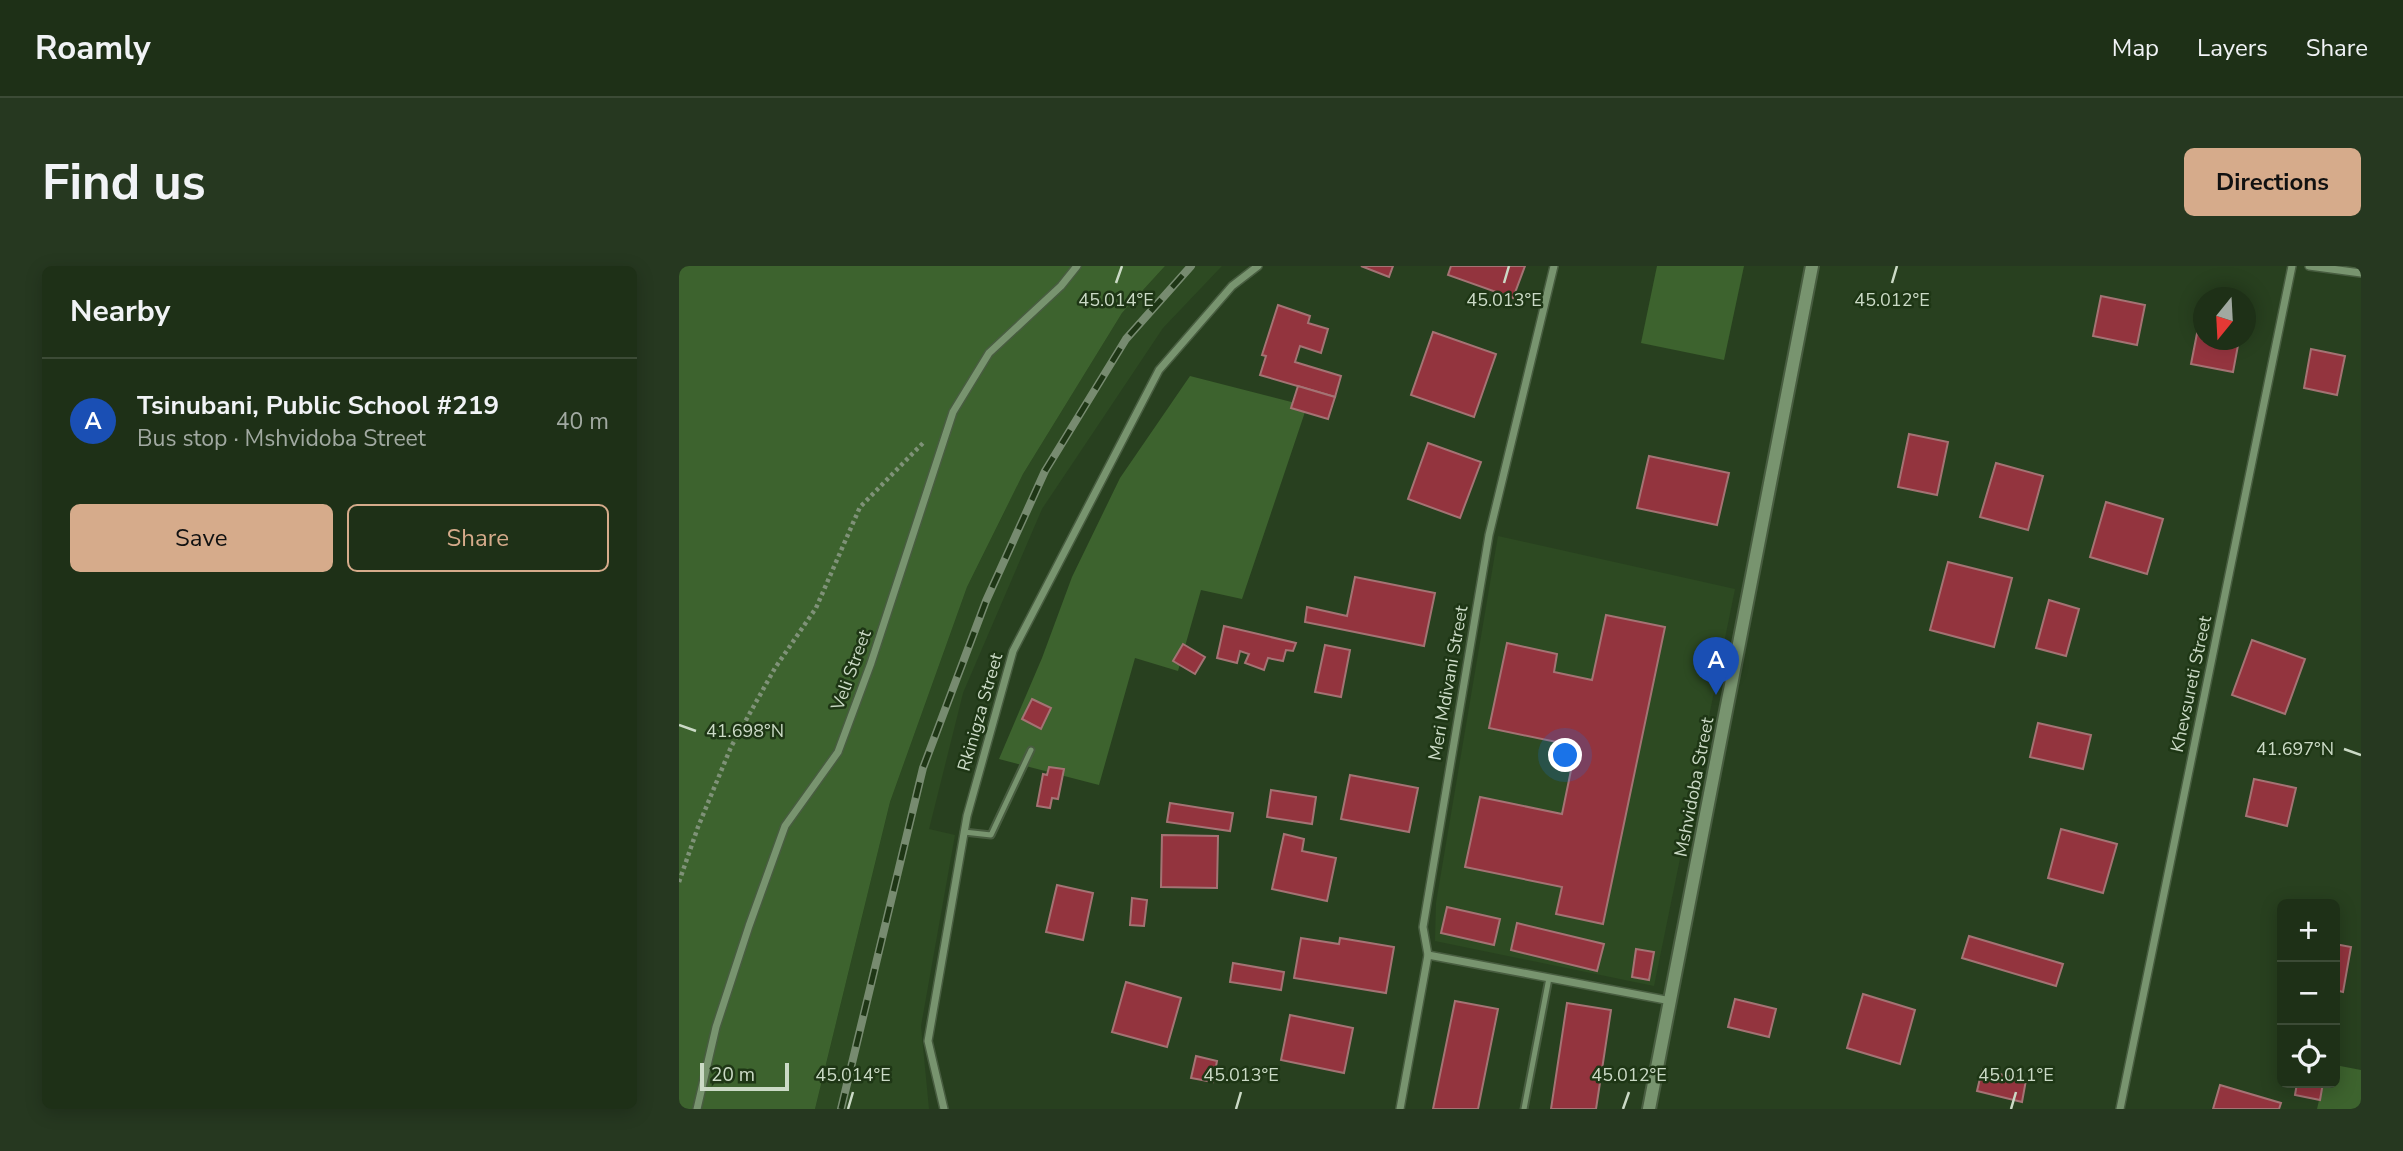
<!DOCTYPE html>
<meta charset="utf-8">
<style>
:root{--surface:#1e3017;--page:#263820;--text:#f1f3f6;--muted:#a1a9a1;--line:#3c4b36;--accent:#d6ab8b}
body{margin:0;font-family:"Nunito Sans",sans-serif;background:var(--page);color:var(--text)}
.controls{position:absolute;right:21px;bottom:21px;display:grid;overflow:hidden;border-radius:10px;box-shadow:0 4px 18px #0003}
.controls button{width:63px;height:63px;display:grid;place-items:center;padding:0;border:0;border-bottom:2px solid var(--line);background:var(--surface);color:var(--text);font:35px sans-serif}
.compass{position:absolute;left:1514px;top:21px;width:63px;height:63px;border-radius:50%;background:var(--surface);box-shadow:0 4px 18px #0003;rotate:198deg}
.scale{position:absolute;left:21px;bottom:18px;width:89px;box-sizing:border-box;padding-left:7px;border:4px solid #cbdac6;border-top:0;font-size:19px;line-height:24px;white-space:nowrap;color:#cbdac6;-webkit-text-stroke:5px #1e3615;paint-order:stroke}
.you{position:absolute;left:887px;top:490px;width:24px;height:24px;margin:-18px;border:5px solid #fff;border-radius:50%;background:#1a73e8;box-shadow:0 0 0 10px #1a73e833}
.badge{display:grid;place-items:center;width:46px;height:46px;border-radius:50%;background:var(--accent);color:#fff;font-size:23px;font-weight:700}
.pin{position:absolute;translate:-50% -58px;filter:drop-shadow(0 2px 4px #0008)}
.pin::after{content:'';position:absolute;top:37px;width:24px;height:21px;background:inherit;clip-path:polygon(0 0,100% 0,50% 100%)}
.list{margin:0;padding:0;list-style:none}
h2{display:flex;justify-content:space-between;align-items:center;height:91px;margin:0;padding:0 28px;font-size:30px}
h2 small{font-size:23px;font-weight:400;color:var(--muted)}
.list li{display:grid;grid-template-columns:46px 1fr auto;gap:21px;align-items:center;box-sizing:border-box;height:126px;padding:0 28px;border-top:2px solid var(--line)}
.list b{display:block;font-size:26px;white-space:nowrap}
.list p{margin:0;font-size:23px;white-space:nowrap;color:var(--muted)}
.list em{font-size:23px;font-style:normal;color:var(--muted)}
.actions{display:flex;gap:14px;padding:21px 28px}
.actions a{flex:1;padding:16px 0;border:2px solid var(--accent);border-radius:10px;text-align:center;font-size:24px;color:var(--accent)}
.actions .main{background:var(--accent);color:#111}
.icon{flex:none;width:38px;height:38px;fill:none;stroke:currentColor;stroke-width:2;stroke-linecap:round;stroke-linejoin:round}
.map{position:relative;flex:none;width:1682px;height:843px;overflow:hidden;border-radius:10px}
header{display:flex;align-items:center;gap:42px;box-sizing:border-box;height:98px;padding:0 35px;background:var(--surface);border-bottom:2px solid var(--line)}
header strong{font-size:33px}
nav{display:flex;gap:38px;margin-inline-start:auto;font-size:24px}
.intro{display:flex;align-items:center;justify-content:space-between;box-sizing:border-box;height:168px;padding:0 42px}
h1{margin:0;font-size:49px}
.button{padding:18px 32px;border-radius:10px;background:var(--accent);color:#111;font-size:24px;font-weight:700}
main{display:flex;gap:42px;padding:0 42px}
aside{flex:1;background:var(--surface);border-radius:10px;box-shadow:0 4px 18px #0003}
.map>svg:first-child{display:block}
</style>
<header>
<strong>Roamly</strong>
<nav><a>Map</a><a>Layers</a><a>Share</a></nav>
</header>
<div class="intro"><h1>Find us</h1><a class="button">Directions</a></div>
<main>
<aside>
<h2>Nearby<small></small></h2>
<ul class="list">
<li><span class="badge" style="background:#1a4fb4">A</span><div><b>Tsinubani, Public School #219</b><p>Bus stop · Mshvidoba Street</p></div><em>40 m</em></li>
</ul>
<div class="actions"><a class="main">Save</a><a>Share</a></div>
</aside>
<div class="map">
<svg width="1682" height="843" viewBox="0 0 1682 843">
<rect width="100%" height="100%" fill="#28401f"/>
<g fill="#2d4a22">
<polygon points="486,0 543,0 484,62 363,243 284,427 250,563 276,569 242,760 250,843 136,843 211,536 288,321 344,208 443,47"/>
<polygon points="819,270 1056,323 975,720 756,675 757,637"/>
</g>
<g fill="#3d632e">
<polygon points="0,0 486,0 443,47 344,208 288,321 211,536 136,843 0,843"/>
<polygon points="978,0 1065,0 1045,94 962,77"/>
<polygon points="511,110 628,140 563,333 522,324 499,405 456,392 420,519 320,493 363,392 393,311 441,212"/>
<polygon points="1656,799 1682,804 1682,843 1638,843 1644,817 1656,817"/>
</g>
<g fill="#93343e" stroke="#a47374" stroke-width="2">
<polygon points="682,0 714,0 710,11"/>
<polygon points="772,0 846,0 834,32 769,9"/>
<polygon points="1422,30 1466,39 1458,79 1414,70"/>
<polygon points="1524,37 1524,74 1560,74 1554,106 1512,98"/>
<polygon points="599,39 631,50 629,57 649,63 642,87 621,80 616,96 662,110 656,131 581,109 587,90 583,89"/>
<polygon points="754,66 817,88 795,151 732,129"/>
<polygon points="1632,83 1666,90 1658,129 1625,122"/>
<polygon points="619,120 656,131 649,153 612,142"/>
<polygon points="1230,168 1269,176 1258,229 1219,221"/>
<polygon points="749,177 802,196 781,252 729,233"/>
<polygon points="970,190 1050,207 1038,259 958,242"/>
<polygon points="1317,197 1364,210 1349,264 1301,251"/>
<polygon points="1427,236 1484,253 1468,308 1411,291"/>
<polygon points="1269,296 1333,312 1315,381 1251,364"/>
<polygon points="676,311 756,327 745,380 626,356 628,341 668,350"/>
<polygon points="1370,334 1400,343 1387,390 1357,382"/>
<polygon points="927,349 986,361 924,658 877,648 883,621 786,601 801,531 883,548 897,480 810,462 828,377 878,388 875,406 913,414"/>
<polygon points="545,360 617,377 614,385 607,384 604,395 589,392 585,404 566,397 570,388 561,385 558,397 538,392"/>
<polygon points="1573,374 1626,393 1606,448 1553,429"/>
<polygon points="504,378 526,391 516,408 494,395"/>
<polygon points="646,379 671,384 662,431 636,426"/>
<polygon points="353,433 372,442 362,463 343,453"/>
<polygon points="1359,457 1412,469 1404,503 1351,491"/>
<polygon points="370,501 385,503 379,533 373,532 371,542 358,540 364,508 368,509"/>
<polygon points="671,509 739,522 730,566 662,553"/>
<polygon points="1575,513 1617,522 1608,560 1567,550"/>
<polygon points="592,524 637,531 633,558 588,551"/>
<polygon points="491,537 554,547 551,565 488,556"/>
<polygon points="1382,563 1438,578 1424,627 1369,612"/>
<polygon points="605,568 625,573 623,585 657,592 648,635 593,623"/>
<polygon points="483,569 539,570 538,622 482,621"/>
<polygon points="378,619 414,627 404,674 367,666"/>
<polygon points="453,632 468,634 465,660 451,659"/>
<polygon points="768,641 821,653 815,679 762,667"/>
<polygon points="838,657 925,678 918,705 832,684"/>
<polygon points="1290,670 1384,698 1377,720 1283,692"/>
<polygon points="622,672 660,678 661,672 715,681 707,727 615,712"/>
<polygon points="1656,678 1672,681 1664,726 1656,724"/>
<polygon points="957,683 975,686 970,714 953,711"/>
<polygon points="554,697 605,706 602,724 551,716"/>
<polygon points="447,716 502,732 488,781 433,766"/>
<polygon points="1184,728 1236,744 1221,798 1168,782"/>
<polygon points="1056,733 1097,743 1090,771 1049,761"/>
<polygon points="776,735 819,743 799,843 754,843"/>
<polygon points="888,737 932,744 917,843 872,843"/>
<polygon points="611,749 674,762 665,807 602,794"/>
<polygon points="517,790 538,795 534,816 512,812"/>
<polygon points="1303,804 1347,814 1343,836 1298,825"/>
<polygon points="1618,817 1644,817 1641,834 1616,829"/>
<polygon points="1541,819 1602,837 1600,843 1534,843"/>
</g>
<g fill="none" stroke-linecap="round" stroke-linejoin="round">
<g stroke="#485d40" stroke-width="9">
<g id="service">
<polyline points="285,566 312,569 352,484"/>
<polyline points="845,843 870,712"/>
</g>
</g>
<g stroke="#485d40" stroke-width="10">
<g id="minor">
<polyline points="1630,0 1682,7"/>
<polyline points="749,689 992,735"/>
<polyline points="18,843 37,761 70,660 106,560 159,486 192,397 274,146 310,87 382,20 398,0"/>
<polyline points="265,843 249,775 288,550 334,385 480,104 553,20 579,0"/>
<polyline points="721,843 749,689 744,661 810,269 875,0"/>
<polyline points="1441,843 1613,0"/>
</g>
</g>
<g stroke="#485d40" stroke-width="16">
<polyline id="tertiary" points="970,843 1133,0"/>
</g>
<polyline stroke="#7f9278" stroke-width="4.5" stroke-dasharray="3.5 3.5" stroke-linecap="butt" points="0,616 19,561 52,481 96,402 137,342 181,241 244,177"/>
<use href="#service" stroke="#78946f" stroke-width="5"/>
<use href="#minor" stroke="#78946f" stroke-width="7"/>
<use href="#tertiary" stroke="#78946f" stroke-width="12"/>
<g stroke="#778b70" stroke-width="8">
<polyline id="rail" points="162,843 244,502 307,335 366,205 447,73 512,0"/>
</g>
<use href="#rail" stroke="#1e3615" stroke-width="5" stroke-dasharray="16" stroke-linecap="butt"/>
</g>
<path fill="none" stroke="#cbdac6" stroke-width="2.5" d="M437,17L443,0M825,17L830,0M1213,17L1218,0M0,459L17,465M1665,483L1682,489M169,843L174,826M557,843L562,826M944,843L950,826M1332,843L1337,826"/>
<g text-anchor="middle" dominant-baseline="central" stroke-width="5" stroke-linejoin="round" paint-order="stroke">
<g font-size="18" fill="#cbdac6" stroke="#1e3615">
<text transform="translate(172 404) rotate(-70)">Veli Street</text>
<text transform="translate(769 417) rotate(-80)">Meri Mdivani Street</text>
<text transform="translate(1512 418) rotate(-78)">Khevsureti Street</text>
<text transform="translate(301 446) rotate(-74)">Rkinigza Street</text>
<text transform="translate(1015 521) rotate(-79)">Mshvidoba Street</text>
</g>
</g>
<g font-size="18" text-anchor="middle" fill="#cbdac6" stroke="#1e3615" stroke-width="5" stroke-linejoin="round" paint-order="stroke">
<text x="437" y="40">45.014°E</text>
<text x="825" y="40">45.013°E</text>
<text x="1213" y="40">45.012°E</text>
<text x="66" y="471">41.698°N</text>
<text x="1616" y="489">41.697°N</text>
<text x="174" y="815">45.014°E</text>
<text x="562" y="815">45.013°E</text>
<text x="950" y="815">45.012°E</text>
<text x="1337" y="815">45.011°E</text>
</g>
</svg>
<div class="controls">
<button>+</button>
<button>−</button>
<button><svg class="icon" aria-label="locate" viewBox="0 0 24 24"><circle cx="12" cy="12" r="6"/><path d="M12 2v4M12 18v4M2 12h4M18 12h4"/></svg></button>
</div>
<svg class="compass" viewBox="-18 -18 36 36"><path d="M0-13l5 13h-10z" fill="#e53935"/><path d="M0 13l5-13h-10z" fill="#a1a9a1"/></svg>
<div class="scale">20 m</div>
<div class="you"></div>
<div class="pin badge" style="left:1037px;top:429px;background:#1a4fb4">A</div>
</div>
</main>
